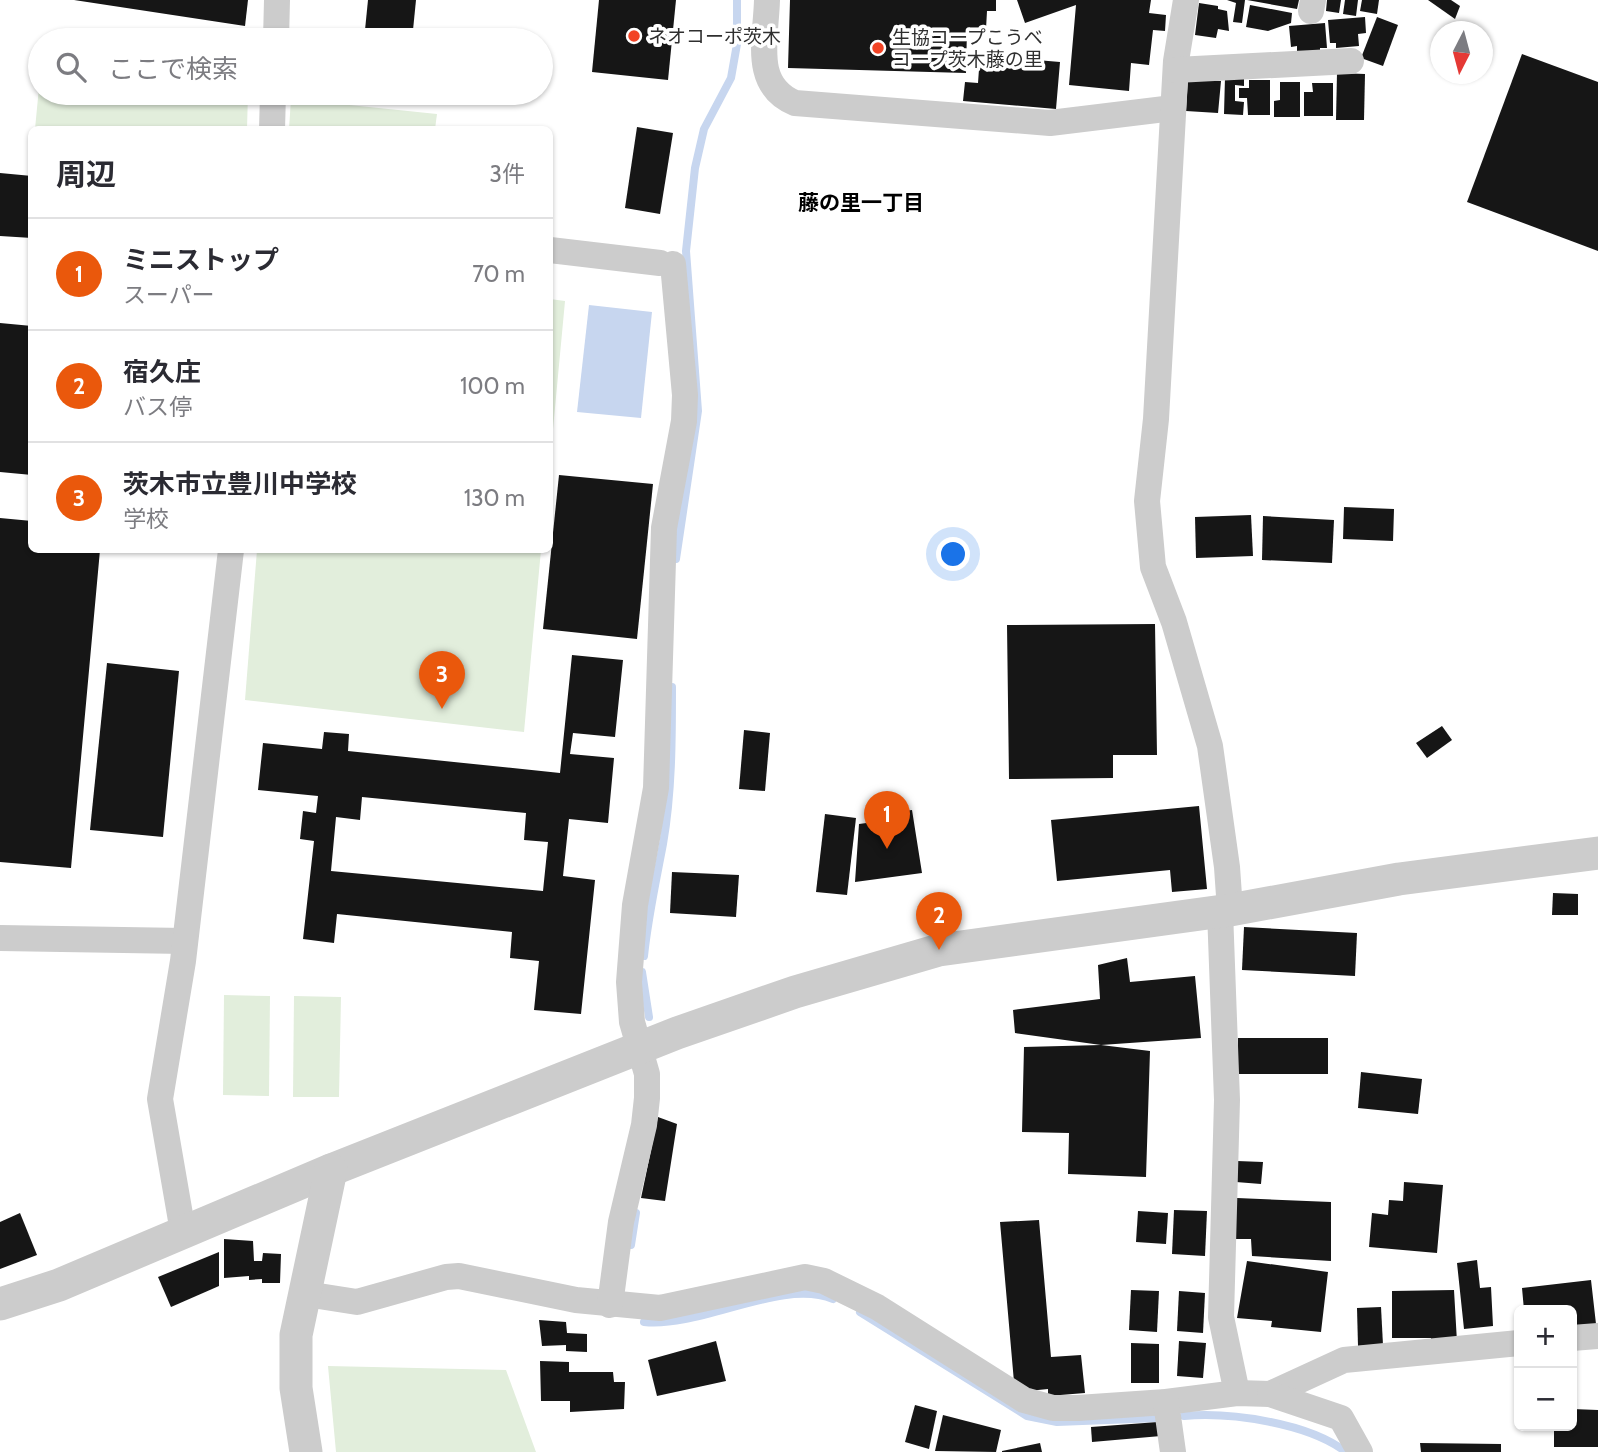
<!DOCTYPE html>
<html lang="ja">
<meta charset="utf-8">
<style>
:root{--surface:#fff;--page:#f2f2f3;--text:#2b2b33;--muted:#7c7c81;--line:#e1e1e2;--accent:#ea580c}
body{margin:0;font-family:Cabin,"Noto Sans JP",sans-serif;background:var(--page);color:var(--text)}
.controls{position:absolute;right:21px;bottom:21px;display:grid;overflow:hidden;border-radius:10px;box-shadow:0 2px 5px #0004}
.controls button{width:63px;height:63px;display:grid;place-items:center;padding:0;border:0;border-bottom:2px solid var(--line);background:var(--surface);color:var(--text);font:35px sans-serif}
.compass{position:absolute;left:1430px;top:21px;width:63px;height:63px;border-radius:50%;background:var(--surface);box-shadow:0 2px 5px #0004;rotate:186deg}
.you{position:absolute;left:954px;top:555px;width:24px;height:24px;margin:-18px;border:5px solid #fff;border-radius:50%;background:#1a73e8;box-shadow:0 0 0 10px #1a73e833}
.badge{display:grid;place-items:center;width:46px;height:46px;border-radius:50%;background:var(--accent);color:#fff;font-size:23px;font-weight:700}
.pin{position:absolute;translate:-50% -58px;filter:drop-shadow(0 2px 4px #0008)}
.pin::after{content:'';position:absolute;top:37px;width:24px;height:21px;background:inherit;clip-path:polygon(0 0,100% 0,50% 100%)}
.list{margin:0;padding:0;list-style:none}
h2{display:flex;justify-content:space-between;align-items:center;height:91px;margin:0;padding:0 28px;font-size:30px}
h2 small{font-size:23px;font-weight:400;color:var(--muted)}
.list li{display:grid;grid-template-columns:46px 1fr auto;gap:21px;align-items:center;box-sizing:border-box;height:112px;padding:0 28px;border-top:2px solid var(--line)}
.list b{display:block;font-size:26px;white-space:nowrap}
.list p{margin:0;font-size:23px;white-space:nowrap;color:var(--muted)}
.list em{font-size:23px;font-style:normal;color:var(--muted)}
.icon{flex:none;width:38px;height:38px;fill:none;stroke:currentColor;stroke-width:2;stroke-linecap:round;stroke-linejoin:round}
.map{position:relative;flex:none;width:1598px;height:1452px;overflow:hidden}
.search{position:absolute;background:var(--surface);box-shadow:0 2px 5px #0004;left:28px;top:28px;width:525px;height:77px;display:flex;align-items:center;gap:18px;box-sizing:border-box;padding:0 24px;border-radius:38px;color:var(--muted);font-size:26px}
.panel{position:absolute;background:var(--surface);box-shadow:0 2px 5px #0004;left:28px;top:126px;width:525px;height:427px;border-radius:10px}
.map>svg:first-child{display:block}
</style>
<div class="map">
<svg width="1598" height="1452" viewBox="0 0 1598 1452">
<rect width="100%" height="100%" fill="#fff"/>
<g fill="#e2eedc">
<polygon points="40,77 40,93 248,93 247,129 35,129"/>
<polygon points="291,99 437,114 435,129 289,129"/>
<polygon points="550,299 565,301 550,461"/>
<polygon points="257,550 541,550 524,732 245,700"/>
<polygon points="224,995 270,996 269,1096 223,1095"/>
<polygon points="294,996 341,997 339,1097 293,1097"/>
<polygon points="328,1366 506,1370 536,1452 336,1452"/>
</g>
<polygon fill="#c7d6ef" points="589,305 652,312 641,418 577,412"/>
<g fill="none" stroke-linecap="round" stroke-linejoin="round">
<g stroke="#c7d6ef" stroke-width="8">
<polyline points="676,559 698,411 686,251 695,168 704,129 731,78 737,44 737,0"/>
<path d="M644,956C648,917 656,881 663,844C672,792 672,739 672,687"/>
<polyline points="642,972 649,1017"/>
<polyline points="631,1245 636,1213"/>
<polyline points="860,1312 1027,1416 1057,1422 1159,1418"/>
<path d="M644,1322C702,1328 781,1278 833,1299"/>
<path d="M1184,1416C1231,1412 1308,1423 1346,1452"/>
</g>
</g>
<g fill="#161616" fill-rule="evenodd">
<polygon points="74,0 248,0 245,26"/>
<polygon points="368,0 416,0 412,40 364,40"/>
<polygon points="599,0 676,0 668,80 592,72"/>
<polygon points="790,0 996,0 996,11 987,11 986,29 967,28 966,73 788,68"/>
<polygon points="1017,0 1151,0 1149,13 1166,15 1165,31 1153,30 1149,65 1131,63 1129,91 1069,85 1076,5 1025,23"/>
<polygon points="1227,0 1245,0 1242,23 1233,22 1236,3"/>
<polygon points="1247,0 1299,0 1297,9"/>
<polygon points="1327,0 1341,0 1339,13 1326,11"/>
<polygon points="1345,0 1358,0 1356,16 1343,14"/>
<polygon points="1362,0 1379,0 1377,14 1360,11"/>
<polygon points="1428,0 1451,0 1460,6 1455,19"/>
<polygon points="1199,3 1218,6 1218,9 1227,11 1229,31 1218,29 1216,38 1195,35"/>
<polygon points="1250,5 1292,13 1291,23 1268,31 1246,27"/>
<polygon points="1365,17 1366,33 1358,34 1359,46 1336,48 1336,43 1330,43 1328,20"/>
<polygon points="1377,17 1398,25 1383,66 1361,58"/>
<polygon points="1325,23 1327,48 1320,48 1320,53 1297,55 1297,46 1291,47 1289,26"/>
<polygon points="1522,54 1598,82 1598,251 1467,202"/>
<polygon points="980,55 1060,62 1056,109 963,101 965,82 978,83"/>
<polygon points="1337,73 1365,74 1364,120 1336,120"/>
<polygon points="1225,77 1244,78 1244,86 1235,85 1235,101 1244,102 1243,115 1224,114"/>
<polygon points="1188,79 1221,81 1218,113 1186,111"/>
<polygon points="1249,80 1270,80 1270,115 1248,115 1247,98 1239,98 1239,88 1249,88"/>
<polygon points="1280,82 1300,82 1300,117 1274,117 1274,101 1280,100"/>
<polygon points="1312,83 1333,83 1333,116 1304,116 1304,92 1313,92"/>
<polygon points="368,93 407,93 407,98"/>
<polygon points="637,127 673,133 660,214 625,208"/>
<polygon points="0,173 32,176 32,238 0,236"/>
<polygon points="0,323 32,326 32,475 0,472"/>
<polygon points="559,475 653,484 637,639 543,629"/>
<polygon points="1344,507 1394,509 1393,541 1343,539"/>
<polygon points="1251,515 1253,556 1196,558 1195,517"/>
<polygon points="1263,516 1334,520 1332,563 1262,560"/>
<polygon points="0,518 32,521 32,550 100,550 71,868 0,862"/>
<polygon points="1155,624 1157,755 1113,755 1113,778 1009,779 1007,625"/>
<path d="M572,655L623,660L615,737L573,733L570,754L614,758L608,823L569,819L563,876L595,880L581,1014L534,1010L539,961L510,958L512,932L337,914L334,943L303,939L314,841L300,839L303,811L316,813L318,796L258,790L263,743L322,749L324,732L349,734L348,751L560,773ZM362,797L526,813L524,840L548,842L543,891L331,871L336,817L360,820Z"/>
<polygon points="107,663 179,671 163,837 90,830"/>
<polygon points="1442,726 1452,740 1427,758 1416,743"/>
<polygon points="744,730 770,733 765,791 739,789"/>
<polygon points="1199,806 1207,889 1172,892 1170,870 1057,881 1051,820"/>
<polygon points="912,810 922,873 855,882 859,824 896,819 895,812"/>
<polygon points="825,814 856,818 847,895 816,892"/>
<polygon points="672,872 739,875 736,917 670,913"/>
<polygon points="1553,893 1578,894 1578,915 1552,915"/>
<polygon points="1244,927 1357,933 1355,976 1242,970"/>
<polygon points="1127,958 1130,982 1195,976 1201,1038 1101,1045 1015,1033 1013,1010 1100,999 1098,965"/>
<rect x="1238" y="1038" width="90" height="36"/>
<polygon points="1101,1045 1150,1051 1146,1177 1068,1174 1069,1133 1022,1132 1024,1047"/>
<polygon points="1361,1072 1422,1079 1418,1114 1358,1108"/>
<polygon points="658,1117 677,1124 665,1201 641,1198"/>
<polygon points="1237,1161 1263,1162 1261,1184 1236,1182"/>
<polygon points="1404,1182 1443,1185 1437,1253 1369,1247 1372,1213 1388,1215 1389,1200 1403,1201"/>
<polygon points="1237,1198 1331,1202 1331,1261 1252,1256 1251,1239 1233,1239"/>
<polygon points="1174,1210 1207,1211 1205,1256 1172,1254"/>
<polygon points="1138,1211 1168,1213 1166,1244 1136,1242"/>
<polygon points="20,1213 37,1255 0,1269 0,1222"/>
<polygon points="1039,1220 1051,1357 1081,1355 1085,1393 1048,1396 1048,1389 1028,1391 1014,1382 1000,1222"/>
<polygon points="224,1239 253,1241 254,1261 262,1261 263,1253 281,1254 280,1283 262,1283 262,1279 249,1280 249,1276 224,1278"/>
<polygon points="219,1252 219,1286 171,1307 158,1277"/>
<polygon points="1477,1260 1480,1288 1491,1287 1493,1326 1464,1329 1457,1263"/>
<polygon points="1247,1261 1328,1272 1321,1332 1271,1327 1272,1321 1237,1318"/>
<polygon points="1591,1280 1596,1324 1572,1327 1572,1310 1524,1310 1522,1288"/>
<polygon points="1131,1290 1159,1291 1157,1332 1129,1330"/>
<polygon points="1454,1290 1457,1342 1431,1343 1431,1338 1392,1338 1392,1291"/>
<polygon points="1179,1291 1205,1293 1203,1333 1177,1331"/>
<polygon points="1381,1307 1383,1345 1358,1346 1357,1308"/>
<polygon points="539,1320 566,1322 567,1333 587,1334 587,1352 566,1351 566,1345 542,1346"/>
<polygon points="716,1341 726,1381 657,1396 648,1360"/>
<polygon points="1179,1341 1206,1343 1203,1378 1177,1376"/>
<polygon points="1131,1343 1159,1344 1159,1383 1131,1383"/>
<polygon points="540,1361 569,1362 569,1372 613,1372 614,1382 625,1382 624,1409 570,1412 570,1401 541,1401"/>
<polygon points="915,1405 937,1411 929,1449 905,1442"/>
<polygon points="1572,1409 1598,1410 1598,1447 1554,1447 1554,1426 1572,1426"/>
<polygon points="943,1415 1001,1430 996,1452 935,1451"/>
<polygon points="1158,1422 1161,1436 1092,1442 1091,1427"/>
<polygon points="1040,1443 1042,1452 1002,1452 1002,1451"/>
<polygon points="1420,1443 1501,1444 1501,1452 1421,1452"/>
</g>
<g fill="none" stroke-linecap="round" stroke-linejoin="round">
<g stroke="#ccc" stroke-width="26">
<path d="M767,0C766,39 752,85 795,103L1050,123L1173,108"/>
<polyline points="1186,0 1176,61 1156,419 1147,501 1153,567 1174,622 1210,746 1227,867 1230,910"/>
<polyline points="1311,11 1313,0"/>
<polyline points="276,40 277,0"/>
<polyline points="1176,70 1351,61"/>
<polyline points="272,130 273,93"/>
<polyline points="550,250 660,263"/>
<polyline points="1220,911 1227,1100 1221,1317 1237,1393"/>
<polyline points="0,938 185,941"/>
<polyline points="183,1232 160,1099 183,961 231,550"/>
<polyline points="306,1294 357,1302 446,1277 459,1276 576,1300 660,1308 805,1277 824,1281 877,1307 1024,1400 1053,1408 1078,1408 1166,1402 1237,1393 1270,1394 1344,1360 1519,1343"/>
<polyline points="610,1305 621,1222 644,1125 647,1098 647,1074 632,1022 629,982 635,905 656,788 664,528 684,421 685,395 673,264"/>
<polyline points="1572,1338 1598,1336"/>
<polyline points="1270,1394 1341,1418 1360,1452"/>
<polyline points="1166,1402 1173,1452"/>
</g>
<g stroke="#ccc" stroke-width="33">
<polyline points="0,1304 59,1285 331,1170 677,1033 795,992 939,950 1230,910 1399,879 1598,853"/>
<polyline points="306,1452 296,1388 296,1335 331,1170"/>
</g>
</g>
<g fill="#f24325" stroke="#fff" stroke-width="2.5">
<circle cx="634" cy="36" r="7"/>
<circle cx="878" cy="48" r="7"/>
</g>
<g text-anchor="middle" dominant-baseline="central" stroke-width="7" stroke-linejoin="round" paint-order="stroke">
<g font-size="19" fill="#2f2f2f" stroke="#fff" text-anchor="start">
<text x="648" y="36">ネオコーポ茨木</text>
<text x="892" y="37">生協コープこうべ<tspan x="892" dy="22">コープ茨木藤の里</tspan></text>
</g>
<g font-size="21" font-weight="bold" fill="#000" stroke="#fff">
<text x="861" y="202">藤の里一丁目</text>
</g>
</g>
</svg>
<div class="controls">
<button>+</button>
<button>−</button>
</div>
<svg class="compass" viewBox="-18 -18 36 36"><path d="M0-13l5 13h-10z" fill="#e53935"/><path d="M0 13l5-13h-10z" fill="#7c7c81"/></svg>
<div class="you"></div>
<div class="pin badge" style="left:887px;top:849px">1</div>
<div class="pin badge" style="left:939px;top:950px">2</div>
<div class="pin badge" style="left:442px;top:709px">3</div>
<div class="search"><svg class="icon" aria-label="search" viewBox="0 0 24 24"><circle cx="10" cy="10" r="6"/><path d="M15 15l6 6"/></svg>ここで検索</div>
<section class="panel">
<h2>周辺<small>3件</small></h2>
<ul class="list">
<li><span class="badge">1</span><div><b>ミニストップ</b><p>スーパー</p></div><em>70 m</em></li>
<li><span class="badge">2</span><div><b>宿久庄</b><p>バス停</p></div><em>100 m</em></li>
<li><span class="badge">3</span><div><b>茨木市立豊川中学校</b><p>学校</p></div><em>130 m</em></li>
</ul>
</section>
</div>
